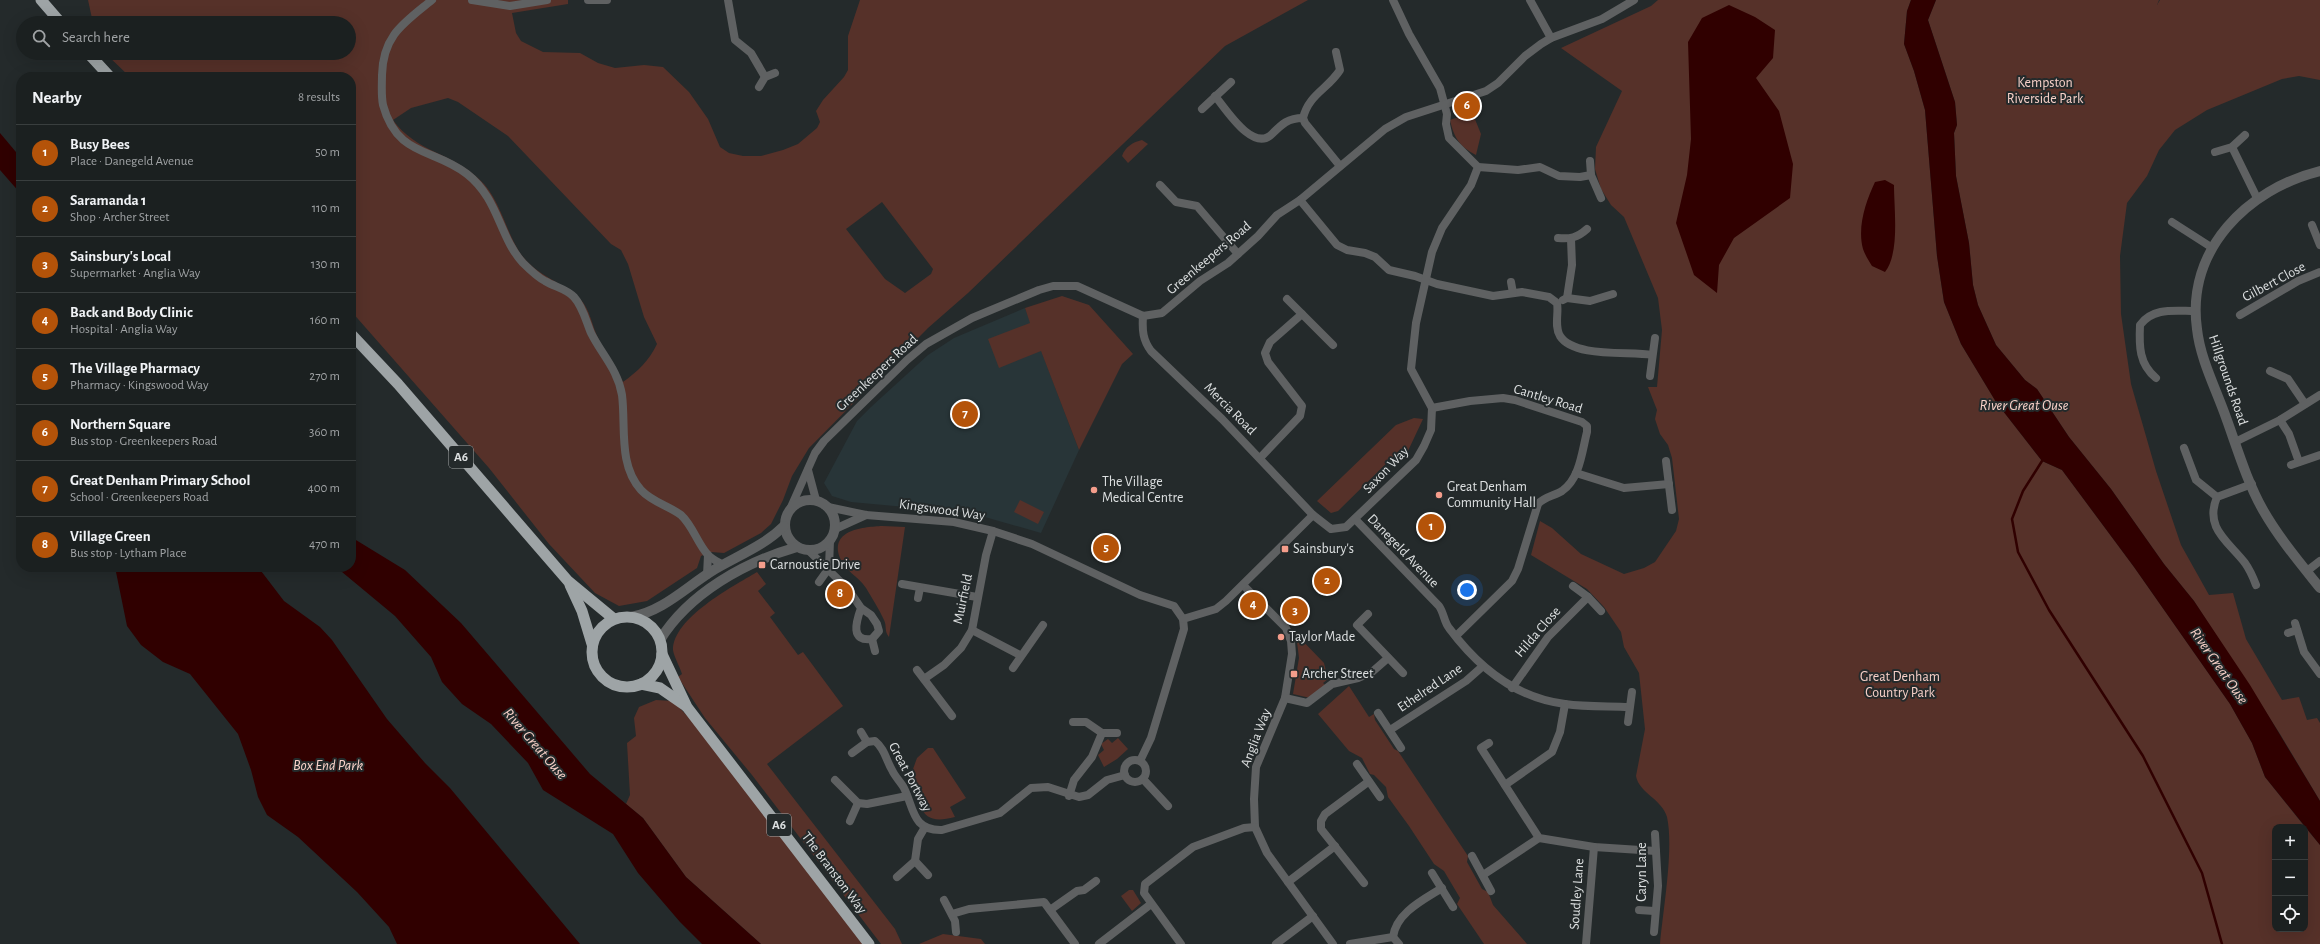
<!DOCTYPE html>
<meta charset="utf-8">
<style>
:root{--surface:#1b2020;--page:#242829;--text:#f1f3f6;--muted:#a0a3a5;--line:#393e3e;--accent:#b45309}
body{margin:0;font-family:"Alegreya Sans",sans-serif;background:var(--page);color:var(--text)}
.controls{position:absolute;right:12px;bottom:12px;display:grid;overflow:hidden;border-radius:8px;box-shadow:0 4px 16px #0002}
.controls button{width:36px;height:36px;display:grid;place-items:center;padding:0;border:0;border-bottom:1px solid var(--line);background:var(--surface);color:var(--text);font:20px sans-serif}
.you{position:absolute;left:1467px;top:590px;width:14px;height:14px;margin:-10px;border:3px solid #fff;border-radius:50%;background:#1a73e8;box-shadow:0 0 0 6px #1a73e833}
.badge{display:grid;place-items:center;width:26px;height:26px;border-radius:50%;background:var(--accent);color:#fff;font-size:13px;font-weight:700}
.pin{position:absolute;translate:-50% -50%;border:2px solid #fff;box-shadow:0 1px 4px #0006}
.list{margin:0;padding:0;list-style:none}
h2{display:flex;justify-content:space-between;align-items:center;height:52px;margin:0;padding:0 16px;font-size:17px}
h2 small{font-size:13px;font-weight:400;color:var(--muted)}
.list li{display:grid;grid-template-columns:26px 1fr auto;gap:12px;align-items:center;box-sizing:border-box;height:56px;padding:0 16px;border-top:1px solid var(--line)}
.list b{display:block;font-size:15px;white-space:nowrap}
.list p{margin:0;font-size:13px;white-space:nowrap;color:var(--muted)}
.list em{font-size:13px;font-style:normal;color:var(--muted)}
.icon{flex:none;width:22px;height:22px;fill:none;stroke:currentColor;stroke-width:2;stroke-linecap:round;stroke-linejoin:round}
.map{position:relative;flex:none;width:2320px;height:944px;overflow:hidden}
.search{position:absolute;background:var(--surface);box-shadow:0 4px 16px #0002;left:16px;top:16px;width:340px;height:44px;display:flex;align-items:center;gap:10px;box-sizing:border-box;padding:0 14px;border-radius:22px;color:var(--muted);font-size:15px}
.panel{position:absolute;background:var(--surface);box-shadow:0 4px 16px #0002;left:16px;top:72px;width:340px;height:500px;border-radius:16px}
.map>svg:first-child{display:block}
</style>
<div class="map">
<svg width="2320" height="944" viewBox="0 0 2320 944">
<rect width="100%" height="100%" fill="#242a2b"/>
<polygon fill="#283538" points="1025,308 1079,450 1041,533 971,513 851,502 832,496 824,483 857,421 871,407 928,355 954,338"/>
<g fill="#563129" fill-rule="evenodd">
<path d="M88,0H568V4L512,13L516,33L521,41L543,52L580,53L598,63L615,68L644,65L663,67L689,92L708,119L720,147L729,153L743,156H761L783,150L798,144L817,128L820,122L816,111L823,100L844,77L848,70V36L860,0H1308L1225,46L968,293L928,328L809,448L792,476L783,500L771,524L761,533L724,553L711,552L701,556L697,568L647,601L619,606L595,593L549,544L489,468L351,311V77H130L105,53H349V23H93ZM448,98L458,102L508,136L611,244L621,250L628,264L644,317L657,344C649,361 638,371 623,382C616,367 605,353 598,338C592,326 590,309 580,299C562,282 535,275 520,253C505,230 500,198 479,179C452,153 416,152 393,120L411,108ZM882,202L933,269L931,274L905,293L885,279L846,229Z"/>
<path d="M1658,0H1911L1907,11L1904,44L1914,71L1925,110L1937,256L1944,302L1961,344L1996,402L2042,461L2062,470L2134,567L2230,704L2252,743L2265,777L2305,827H2275V929H2305V827L2320,845V944H1660C1663,910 1674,849 1667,817C1662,799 1639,793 1636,776L1645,729L1639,673L1624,647L1621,632L1604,607L1587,589L1531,555L1540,521L1552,528L1581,554L1624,574L1644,568L1655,562L1676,531L1679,519L1672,458L1668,445L1660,434L1655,419L1657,410L1648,387H1657L1662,330L1658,298L1624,217L1611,205L1601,189L1595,169L1596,147L1622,91L1561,48L1651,6Z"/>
<polygon points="1936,0 2159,0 2157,5 2160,0 2320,0 2320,80 2299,76 2282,79 2207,110 2175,130 2159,150 2147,176 2127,203 2120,256 2121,314 2131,384 2156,471 2181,545 2209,595 2233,593 2246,639 2282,700 2299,697 2307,720 2317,718 2320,723 2320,801 2280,734 2194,601 2164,564 2111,489 2069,437 2037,389 2025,380 1996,345 1978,305 1973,285 1969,243 1956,176 1954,133 1957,125 1955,102 1928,20"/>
<path d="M1472,112L1481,134L1476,155C1460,147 1454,138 1450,120Z"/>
<path d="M1142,140L1148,144L1128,163L1122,156C1125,147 1133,142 1142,140Z"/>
<polygon points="1062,296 1089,305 1133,354 1122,364 1079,450 1041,351 999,368 988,339 1030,323 1025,308"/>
<polygon points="1414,418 1423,419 1407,453 1401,449 1338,511 1331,513 1317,501 1396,425"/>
<polygon points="1020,500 1044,512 1038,524 1014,512"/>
<path d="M882,526L905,527L889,637C884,631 887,626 884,620C879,609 872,598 866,588C859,577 844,570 840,558C829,529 865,527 882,526Z"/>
<path d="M757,572L766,584L758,591L775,613L770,617L798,655L803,652L843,706L767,764L895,929L902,944H881L752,775L705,718L678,677L682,674C680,667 674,657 673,650C673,618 732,587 757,572Z"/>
<polygon points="1296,634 1324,663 1328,679 1323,683 1325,685 1310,698 1293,694 1299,658"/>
<polygon points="1349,686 1369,717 1374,714 1375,720 1394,749 1398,751 1468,856 1467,862 1482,889 1488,892 1493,905 1527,944 1484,944 1457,904 1460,898 1444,871 1434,864 1409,826 1388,797 1386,787 1374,775 1370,774 1362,758 1349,751 1318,714"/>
<polygon points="656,700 673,701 693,722 863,944 761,944 686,877 643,818 626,804 630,795 627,743 636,736 634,718 639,707"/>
<polygon points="1118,738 1128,749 1117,759 1104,767 1098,755 1104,750 1101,744 1108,739 1112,743"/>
<path d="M928,748H933L966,798L950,807L955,817C918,827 923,805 909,780L917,758Z"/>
<polygon points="1129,890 1133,890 1141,903 1132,911 1121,896"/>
<polygon points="943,934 981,939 985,944 919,944"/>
</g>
<g fill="#300000">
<polygon points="1911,0 1936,0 1928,20 1955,102 1957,125 1954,133 1956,176 1969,243 1973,285 1978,305 1996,345 2025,380 2037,389 2069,437 2111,489 2164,564 2194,601 2250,685 2320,801 2320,845 2265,777 2252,743 2230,704 2134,567 2062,470 2042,461 1996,402 1961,344 1944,302 1937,256 1925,110 1914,71 1904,44 1907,11"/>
<polygon points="1729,5 1755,17 1775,30 1773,58 1756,78 1779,111 1793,164 1790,198 1734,238 1719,265 1717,293 1694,275 1676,223 1687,175 1691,139 1688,42 1702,18"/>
<polygon points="0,133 21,158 21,194 0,170"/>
<path d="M1885,180L1894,185C1894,209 1900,253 1885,272L1872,266C1869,261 1865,255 1863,249C1857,227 1866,201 1875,182Z"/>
<polygon points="351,537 405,570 461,623 590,774 643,818 686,877 761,944 702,944 680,922 638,873 613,834 543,790 528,763 491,724 462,704 442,682 431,657 395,616 336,567 351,567"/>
<polygon points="115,567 258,567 284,601 320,627 332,640 387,719 425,763 450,788 580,944 397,944 389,927 357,892 298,837 267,815 258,797 251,770 238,734 190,674 163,662 141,645 127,626"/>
</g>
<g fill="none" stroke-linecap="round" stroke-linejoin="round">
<polyline stroke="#300000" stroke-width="2.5" points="2042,461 2023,491 2012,519 2018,552 2049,610 2143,756 2202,873 2222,944"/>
<g stroke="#5f6162" stroke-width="8">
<path d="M432,0C404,23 383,35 382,75C382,85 381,95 383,105C397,157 434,148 467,174C499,199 499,237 523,263C529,269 537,277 545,281C555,287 567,289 574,297C583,307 586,321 591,333C602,355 618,370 622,395C626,426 618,465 641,490C652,502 669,506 681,515C693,526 697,543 708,555C712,559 718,562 723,565"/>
<polyline points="472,0 510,6 547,0"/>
<polyline points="588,0 607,0"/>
<polyline points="728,0 735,40 751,53 765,77"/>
<polyline points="1530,0 1551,38"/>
<path d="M1336,52L1340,70C1328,89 1309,94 1303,118L1305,123L1340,166"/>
<polyline points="759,87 765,77 775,73"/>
<path d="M1215,96C1226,109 1253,153 1272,134C1282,124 1288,118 1303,118"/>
<polyline points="1202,109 1231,82"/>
<polyline points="2232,147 2257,198"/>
<polyline points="2215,152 2232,147 2245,135"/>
<polyline points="1590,161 1591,175 1601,198"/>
<polyline points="1478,167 1518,170 1540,167 1559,176 1580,177 1591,175"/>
<polyline points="1160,185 1176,202 1197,206 1238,254"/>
<path d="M1300,200L1337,245L1347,250L1365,253L1375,257L1389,270L1415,276L1437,284L1493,296L1522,292L1549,297L1557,303C1559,313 1554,326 1560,336C1574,358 1629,351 1652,355"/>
<polyline points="2172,222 2211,247"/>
<polyline points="2312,225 2320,245"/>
<path d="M1558,238C1570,239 1577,238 1587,229"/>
<polyline points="1511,282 1513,293"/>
<polyline points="1567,298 1572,265 1571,239"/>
<polyline points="1287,299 1302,314"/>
<polyline points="1563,300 1567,298 1590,301 1613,294"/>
<polyline points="2240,315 2298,281 2320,272"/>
<path d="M1143,316C1142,331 1143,340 1151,351L1222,419L1313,515L1331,529L1346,527L1416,460L1424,446L1431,430L1432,408L1411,369L1416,323L1432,252L1442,228L1471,185L1478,167L1449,138L1446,124L1447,114L1440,88L1409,34L1393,0"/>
<polyline points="2270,371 2288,379 2305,404"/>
<polyline points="1650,376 1655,338"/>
<path d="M2156,378C2139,364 2139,346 2140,325C2153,307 2175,311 2195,311"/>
<path d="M1432,408L1470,401L1503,398L1515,400L1582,422L1587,426V432C1582,451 1580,479 1562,491C1554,496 1544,497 1538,504L1518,569L1512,581L1456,636"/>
<polyline points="2280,420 2289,434 2299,462"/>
<polyline points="2235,442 2280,420 2320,395"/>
<polyline points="2184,448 2196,480 2217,497"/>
<polyline points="1260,458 1300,416 1302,406 1268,362 1265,353 1270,342 1302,314 1333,345"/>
<polyline points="1666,461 1672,510"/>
<polyline points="2291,465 2320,455"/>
<polyline points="808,470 816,500"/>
<polyline points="1576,473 1624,488 1669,484"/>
<path d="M2252,484L2217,497C2204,528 2228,541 2245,563C2250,570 2253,577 2256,585"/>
<polyline points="791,507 815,453 824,441 907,360 926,344 972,318 1039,290 1053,286 1077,286 1143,316 1162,313 1200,281 1228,263 1258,236 1277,215 1300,200 1385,129 1406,117 1486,91 1498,83 1525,56 1541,44 1551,38 1602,19 1634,0"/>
<polyline points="828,507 866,515 954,522 993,531 1032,544 1140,595 1174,606 1183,619 1184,629 1151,738 1140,761"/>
<path d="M1355,519L1439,606C1444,613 1444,622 1449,628C1478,667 1516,698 1565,704C1586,707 1608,706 1629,707"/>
<polyline points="835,529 866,515"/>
<path d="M808,550L848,589L861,608L871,615L877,624L879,631L872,639C850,642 856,622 861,608"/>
<polyline points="2307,571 2320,561"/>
<polyline points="707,575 708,555"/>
<polyline points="819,582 829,568 830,540"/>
<polyline points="902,584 977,597"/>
<polyline points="1243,585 1286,628 1291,641 1292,654 1285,698 1256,767 1254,799 1255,827 1267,853 1333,944"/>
<polyline points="1573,586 1588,597 1601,611"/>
<polyline points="918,598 920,588"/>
<polyline points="1368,614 1357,625 1403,673"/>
<polyline points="1183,619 1216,609 1226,601 1313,515"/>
<polyline points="2295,623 2304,652 2320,674"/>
<polyline points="972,630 1020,655"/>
<polyline points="2288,633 2297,630"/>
<polyline points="872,639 875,651"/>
<polyline points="1013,668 1043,625"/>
<polyline points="917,670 952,716"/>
<polyline points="924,679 944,665 961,648 972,630 986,555 993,531"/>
<polyline points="1512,688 1548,637 1588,597"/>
<polyline points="1285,698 1307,703 1332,684 1358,678 1372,672 1388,658"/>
<polyline points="1378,713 1401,748"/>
<polyline points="1073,722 1086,722 1102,733 1117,733"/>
<polyline points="1628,722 1632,692"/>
<polyline points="1390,730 1466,681 1483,666"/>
<polyline points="861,732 867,742"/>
<polyline points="1489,743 1481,748 1539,838 1594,847 1656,851"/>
<path d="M852,753L867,742L875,741C885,749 886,760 892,770C895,777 901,782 904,788C914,808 912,831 942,830L1000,813L1031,788L1048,787L1079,797L1088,795L1107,780L1125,775"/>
<circle cx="1135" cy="771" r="11"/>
<polyline points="1357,764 1380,797"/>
<polyline points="1143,779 1168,806"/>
<polyline points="835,780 858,803 867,804 907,796"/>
<polyline points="1505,785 1552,752 1560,732 1565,704"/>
<polyline points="1069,796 1074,780 1092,757 1102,733"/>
<polyline points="850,821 858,803"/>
<polyline points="1472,856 1491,891"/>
<polyline points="915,861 928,875"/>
<polyline points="1432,873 1453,907"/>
<polyline points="1483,875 1539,838"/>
<polyline points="897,877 915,861 918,839 925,827"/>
<polyline points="1288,882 1335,846"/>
<polyline points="1364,883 1321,829 1321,821 1325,814 1368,782"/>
<polyline points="944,900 955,921 956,932"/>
<polyline points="1050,910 1077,891 1084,890 1096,881"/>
<polyline points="1639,910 1654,911"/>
<polyline points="952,914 969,909 1044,902 1075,944"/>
<polyline points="1654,932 1658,886 1655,834"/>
<polyline points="1393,937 1399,944"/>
<polyline points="1099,944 1151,904"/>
<polyline points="1181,944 1144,893 1145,884 1193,847 1244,828 1255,827"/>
<polyline points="1276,944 1313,916"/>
<path d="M1350,944L1393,937C1396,913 1423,900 1442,888"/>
<polyline points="1586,944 1594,847"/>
</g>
<g stroke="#5f6162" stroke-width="10">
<path d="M2320,171C2247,189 2186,250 2197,329C2200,357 2214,385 2224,412C2236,444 2246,480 2263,510C2279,538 2300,563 2320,588"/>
<circle cx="810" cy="525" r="25"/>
<path d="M631,617C663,611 685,588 712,571C737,556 764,546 784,526"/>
<path d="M660,640C689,593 745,562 797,547"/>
</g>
<g stroke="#9ea4a6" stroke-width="11">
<polyline points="41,0 61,23"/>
<polyline points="88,53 110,77"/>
<polyline points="351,334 398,384 568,581 614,619"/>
<polyline points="570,585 582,611 592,644"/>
<circle cx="627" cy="652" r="35"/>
<polyline points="662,654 687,707 869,944"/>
<polyline points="641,684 660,688 686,706"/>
</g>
</g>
<g fill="#f49d8b" stroke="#242a2b" stroke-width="1.5">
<circle cx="1094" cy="490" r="4"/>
<circle cx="1439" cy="495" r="4"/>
<rect x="1281" y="545" width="8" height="8" rx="2"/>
<rect x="758" y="561" width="8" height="8" rx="2"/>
<circle cx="1281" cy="637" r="4"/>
<rect x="1290" y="670" width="8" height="8" rx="2"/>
</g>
<g text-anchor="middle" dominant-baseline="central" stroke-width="4" stroke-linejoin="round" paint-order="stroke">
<g fill="#242a2b" stroke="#a6a9aa" stroke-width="1">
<rect x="449" y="446" width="24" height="22" rx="3"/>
<rect x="767" y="814" width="24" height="22" rx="3"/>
</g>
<g font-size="13" font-weight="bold" fill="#dde0e1">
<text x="461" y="457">A6</text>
<text x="779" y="825">A6</text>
</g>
<g font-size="14" fill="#f7d0c8" stroke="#242a2b">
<text x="2045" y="83">Kempston<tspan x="2045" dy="16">Riverside Park</tspan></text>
<text x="1900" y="677">Great Denham<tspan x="1900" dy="16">Country Park</tspan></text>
</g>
<g font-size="14" fill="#dde0e1" stroke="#242a2b">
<text transform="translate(1209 258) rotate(-40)">Greenkeepers Road</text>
<text transform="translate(2274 282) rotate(-28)">Gilbert Close</text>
<text transform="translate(877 373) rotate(-43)">Greenkeepers Road</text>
<text transform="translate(2228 380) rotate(71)">Hillgrounds Road</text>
<text transform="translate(1548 399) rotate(17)">Cantley Road</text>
<text transform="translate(1230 409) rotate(45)">Mercia Road</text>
<text transform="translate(1386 470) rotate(-46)">Saxon Way</text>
<text transform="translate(942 510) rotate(8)">Kingswood Way</text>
<text transform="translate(1403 551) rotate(46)">Danegeld Avenue</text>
<text transform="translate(963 599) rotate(-78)">Muirfield</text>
<text transform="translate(1538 632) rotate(-49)">Hilda Close</text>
<text transform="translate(1430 688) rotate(-34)">Ethelred Lane</text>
<text transform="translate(1256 738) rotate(-69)">Anglia Way</text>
<text transform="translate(910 777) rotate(62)">Great Portway</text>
<text transform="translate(1642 872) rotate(-90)">Caryn Lane</text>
<text transform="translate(834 873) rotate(53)">The Branston Way</text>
<text transform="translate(1577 894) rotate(-86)">Soudley Lane</text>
</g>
<g font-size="14" fill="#dde0e1" stroke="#242a2b" text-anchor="start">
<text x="1102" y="482">The Village<tspan x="1102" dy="16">Medical Centre</tspan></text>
<text x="1447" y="487">Great Denham<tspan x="1447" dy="16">Community Hall</tspan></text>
<text x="1293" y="549">Sainsbury's</text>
<text x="770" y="565">Carnoustie Drive</text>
<text x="1289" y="637">Taylor Made</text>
<text x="1302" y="674">Archer Street</text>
</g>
<g font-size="15" font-style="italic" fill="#f9d2c9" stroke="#242a2b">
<text x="2024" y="405">River Great Ouse</text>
<text transform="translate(2219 666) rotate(55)">River Great Ouse</text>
<text transform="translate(535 744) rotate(49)">River Great Ouse</text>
<text x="328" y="765">Box End Park</text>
</g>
</g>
</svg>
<div class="controls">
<button>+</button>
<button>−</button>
<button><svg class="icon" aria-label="locate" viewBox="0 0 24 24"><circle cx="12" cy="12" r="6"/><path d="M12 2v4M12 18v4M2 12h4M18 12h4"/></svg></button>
</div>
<div class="you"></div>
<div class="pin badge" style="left:1431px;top:527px">1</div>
<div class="pin badge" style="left:1327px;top:581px">2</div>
<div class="pin badge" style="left:1295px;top:611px">3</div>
<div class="pin badge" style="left:1253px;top:605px">4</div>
<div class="pin badge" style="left:1106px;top:548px">5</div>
<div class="pin badge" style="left:1467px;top:106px">6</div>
<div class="pin badge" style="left:965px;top:414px">7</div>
<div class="pin badge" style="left:840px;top:594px">8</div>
<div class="search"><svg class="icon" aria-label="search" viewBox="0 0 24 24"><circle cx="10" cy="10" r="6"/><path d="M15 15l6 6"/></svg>Search here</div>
<section class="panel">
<h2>Nearby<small>8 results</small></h2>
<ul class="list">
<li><span class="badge">1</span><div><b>Busy Bees</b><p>Place · Danegeld Avenue</p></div><em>50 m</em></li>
<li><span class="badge">2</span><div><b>Saramanda 1</b><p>Shop · Archer Street</p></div><em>110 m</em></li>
<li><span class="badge">3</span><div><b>Sainsbury's Local</b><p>Supermarket · Anglia Way</p></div><em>130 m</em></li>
<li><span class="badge">4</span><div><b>Back and Body Clinic</b><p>Hospital · Anglia Way</p></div><em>160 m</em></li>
<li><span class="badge">5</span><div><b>The Village Pharmacy</b><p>Pharmacy · Kingswood Way</p></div><em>270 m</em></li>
<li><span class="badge">6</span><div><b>Northern Square</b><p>Bus stop · Greenkeepers Road</p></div><em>360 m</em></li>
<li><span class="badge">7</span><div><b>Great Denham Primary School</b><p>School · Greenkeepers Road</p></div><em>400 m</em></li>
<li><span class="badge">8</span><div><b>Village Green</b><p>Bus stop · Lytham Place</p></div><em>470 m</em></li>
</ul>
</section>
</div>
